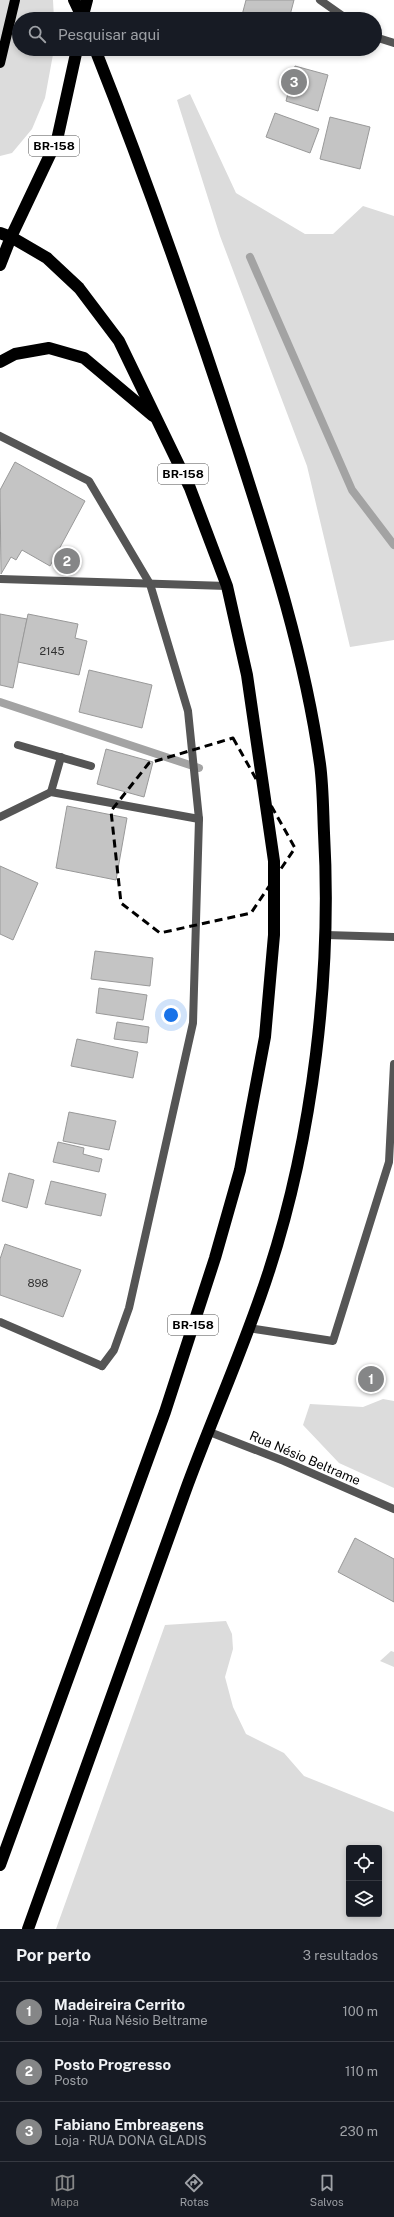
<!DOCTYPE html>
<html lang="pt">
<meta charset="utf-8">
<style>
:root{--surface:#171b24;--page:#242831;--text:#f1f3f6;--muted:#9ea1a6;--line:#363941;--accent:#858687}
body{margin:0;font-family:"Public Sans",sans-serif;background:var(--page);color:var(--text)}
.controls{position:absolute;right:12px;bottom:12px;display:grid;overflow:hidden;border-radius:4px;box-shadow:0 2px 6px #0003}
.controls button{width:36px;height:36px;display:grid;place-items:center;padding:0;border:0;border-bottom:1px solid var(--line);background:var(--surface);color:var(--text);font:20px sans-serif}
.you{position:absolute;left:171px;top:1015px;width:14px;height:14px;margin:-10px;border:3px solid #fff;border-radius:50%;background:#1a73e8;box-shadow:0 0 0 6px #1a73e833}
.badge{display:grid;place-items:center;width:26px;height:26px;border-radius:50%;background:var(--accent);color:#fff;font-size:13px;font-weight:700}
.pin{position:absolute;translate:-50% -50%;border:2px solid #fff;box-shadow:0 1px 4px #0006}
.list{margin:0;padding:0;list-style:none}
h2{display:flex;justify-content:space-between;align-items:center;height:52px;margin:0;padding:0 16px;font-size:17px}
h2 small{font-size:13px;font-weight:400;color:var(--muted)}
.list li{display:grid;grid-template-columns:26px 1fr auto;gap:12px;align-items:center;box-sizing:border-box;height:60px;padding:0 16px;border-top:1px solid var(--line)}
.list b{display:block;font-size:15px;white-space:nowrap}
.list p{margin:0;font-size:13px;white-space:nowrap;color:var(--muted)}
.list em{font-size:13px;font-style:normal;color:var(--muted)}
.icon{flex:none;width:22px;height:22px;fill:none;stroke:currentColor;stroke-width:2;stroke-linecap:round;stroke-linejoin:round}
.map{position:relative;flex:none;width:394px;height:1929px;overflow:hidden}
.search{position:absolute;background:var(--surface);box-shadow:0 2px 6px #0003;left:12px;right:12px;top:12px;height:44px;display:flex;align-items:center;gap:10px;box-sizing:border-box;padding:0 14px;border-radius:22px;color:var(--muted);font-size:15px}
.sheet{height:232px;background:var(--surface)}
nav{display:flex;justify-content:space-around;align-items:center;box-sizing:border-box;height:56px;border-top:1px solid var(--line);background:var(--surface);font-size:11px;color:var(--muted)}
nav a{display:grid;justify-items:center;gap:2px}
nav .on{color:var(--accent)}
.map>svg:first-child{display:block}
</style>
<div class="map">
<svg width="394" height="1929" viewBox="0 0 394 1929">
<rect width="100%" height="100%" fill="#fff"/>
<g fill="#dcdcdc" fill-rule="evenodd">
<polygon points="0,0 53,0 54,19 19,19 19,49 54,49 45,98 32,129 12,153 0,156"/>
<polygon points="190,94 236,193 305,234 333,234 363,206 394,216 394,640 350,647 307,466 220,236 177,100"/>
<polygon points="383,1399 394,1401 394,1488 339,1463 303,1425 310,1404 363,1407"/>
<path d="M226,1621L232,1634L233,1649L225,1677L233,1707L246,1734L284,1753L304,1776L394,1812V1929H56L165,1625ZM349,1848H379V1914H349Z"/>
<polygon points="391,1651 394,1652 394,1667 380,1661"/>
</g>
<g fill="none" stroke-linecap="round" stroke-linejoin="round">
<g stroke="#a3a3a3" stroke-width="8">
<polyline points="250,257 352,490 394,545"/>
<polyline points="0,702 199,768"/>
</g>
</g>
<g fill="#c4c4c4" stroke="#999">
<polygon points="246,0 294,0 289,19 241,19"/>
<polygon points="295,66 328,75 318,111 286,101"/>
<polygon points="275,113 319,129 310,153 266,137"/>
<polygon points="330,117 370,127 360,169 320,159"/>
<polygon points="15,462 85,501 50,566 22,550 16,560 11,557 1,574 0,490"/>
<polygon points="0,614 27,619 13,688 0,685"/>
<polygon points="28,614 78,624 75,638 87,641 79,675 18,662"/>
<polygon points="89,670 152,685 142,728 79,712"/>
<polygon points="106,749 153,762 144,797 97,784"/>
<polygon points="67,806 127,818 116,880 56,868"/>
<polygon points="0,866 38,883 13,940 0,934"/>
<polygon points="95,951 153,958 150,986 91,979"/>
<polygon points="99,988 147,995 143,1020 96,1013"/>
<polygon points="117,1022 149,1027 147,1043 114,1039"/>
<polygon points="77,1039 138,1052 133,1078 71,1066"/>
<polygon points="69,1112 116,1121 109,1150 63,1141"/>
<polygon points="58,1142 84,1148 83,1154 102,1159 99,1172 53,1162"/>
<polygon points="9,1173 34,1180 27,1208 2,1201"/>
<polygon points="51,1181 106,1194 101,1216 45,1204"/>
<polygon points="5,1244 81,1270 63,1317 0,1295 0,1259"/>
<polygon points="355,1538 394,1559 394,1602 338,1572"/>
</g>
<g fill="none" stroke-linecap="round" stroke-linejoin="round">
<g stroke="#555" stroke-width="8">
<polyline points="0,436 89,481 150,584 188,711 199,819 193,1023 129,1308 114,1350 102,1366"/>
<polyline points="0,579 227,586"/>
<polyline points="18,745 91,766"/>
<polyline points="51,792 61,757"/>
<polyline points="0,817 51,792 199,819"/>
</g>
<g stroke="#555" stroke-width="8">
<polyline points="320,0 347,19"/>
<polyline points="375,37 394,43"/>
<polyline points="326,935 394,937"/>
<polyline points="0,1322 102,1366"/>
<polyline points="248,1328 333,1341 389,1162 394,1064"/>
<polyline points="207,1431 284,1461 394,1509"/>
</g>
<polyline stroke="#000" stroke-width="10" points="0,63 15,0"/>
<g stroke="#000" stroke-width="12">
<polyline points="74,0 83,19"/>
<polyline points="82,19 87,0"/>
<polyline points="0,233 11,237 47,258 79,288 119,341 190,488 227,586 247,675 274,861 274,935 265,1037 240,1170 215,1258 165,1412 0,1865"/>
<polyline points="0,265 11,237 57,140 77,49"/>
<polyline points="0,362 15,354 49,348 84,358 153,416"/>
<path d="M28,1929C81,1784 133,1638 185,1492C212,1418 245,1346 269,1271C313,1136 332,974 324,833C323,810 323,786 320,764C305,656 271,551 238,449C194,314 147,180 95,49"/>
</g>
</g>
<path fill="none" stroke="#000" stroke-width="3" stroke-dasharray="8 5" stroke-linejoin="round" d="M233,738L295,848L251,913L160,933L121,903L111,811L149,763Z"/>
<g text-anchor="middle" dominant-baseline="central" stroke-width="4" stroke-linejoin="round" paint-order="stroke">
<g font-size="11" fill="#313131">
<text x="52" y="651">2145</text>
<text x="38" y="1283">898</text>
</g>
<g fill="#fff" stroke="#4c4c4c" stroke-width="1">
<rect x="29" y="136" width="50" height="20" rx="3"/>
<rect x="158" y="464" width="50" height="20" rx="3"/>
<rect x="168" y="1315" width="50" height="20" rx="3"/>
</g>
<g font-size="12" font-weight="bold" fill="#000">
<text x="54" y="146">BR-158</text>
<text x="183" y="474">BR-158</text>
<text x="193" y="1325">BR-158</text>
</g>
<g font-size="13" fill="#000" stroke="#fff">
<text transform="translate(305 1458) rotate(23)">Rua Nésio Beltrame</text>
</g>
</g>
</svg>
<div class="controls">
<button><svg class="icon" aria-label="locate" viewBox="0 0 24 24"><circle cx="12" cy="12" r="6"/><path d="M12 2v4M12 18v4M2 12h4M18 12h4"/></svg></button>
<button><svg class="icon" aria-label="layers" viewBox="0 0 24 24"><path d="M12 4l9 5-9 5-9-5zM3 14l9 5 9-5"/></svg></button>
</div>
<div class="you"></div>
<div class="pin badge" style="left:371px;top:1379px">1</div>
<div class="pin badge" style="left:67px;top:561px">2</div>
<div class="pin badge" style="left:294px;top:82px">3</div>
<div class="search"><svg class="icon" aria-label="search" viewBox="0 0 24 24"><circle cx="10" cy="10" r="6"/><path d="M15 15l6 6"/></svg>Pesquisar aqui</div>
</div>
<section class="sheet">
<h2>Por perto<small>3 resultados</small></h2>
<ul class="list">
<li><span class="badge">1</span><div><b>Madeireira Cerrito</b><p>Loja · Rua Nésio Beltrame</p></div><em>100 m</em></li>
<li><span class="badge">2</span><div><b>Posto Progresso</b><p>Posto</p></div><em>110 m</em></li>
<li><span class="badge">3</span><div><b>Fabiano Embreagens</b><p>Loja · RUA DONA GLADIS</p></div><em>230 m</em></li>
</ul>
</section>
<nav>
<a class="on"><svg class="icon" aria-label="map" viewBox="0 0 24 24"><path d="M3 6l6-2 6 2 6-2v14l-6 2-6-2-6 2zM9 4v14M15 6v14"/></svg>Mapa</a>
<a><svg class="icon" aria-label="directions" viewBox="0 0 24 24"><path d="M12 3l9 9-9 9-9-9zM9 14v-3h6M13 9l2 2-2 2"/></svg>Rotas</a>
<a><svg class="icon" aria-label="saved" viewBox="0 0 24 24"><path d="M7 4h10v16l-5-4-5 4z"/></svg>Salvos</a>
</nav>
